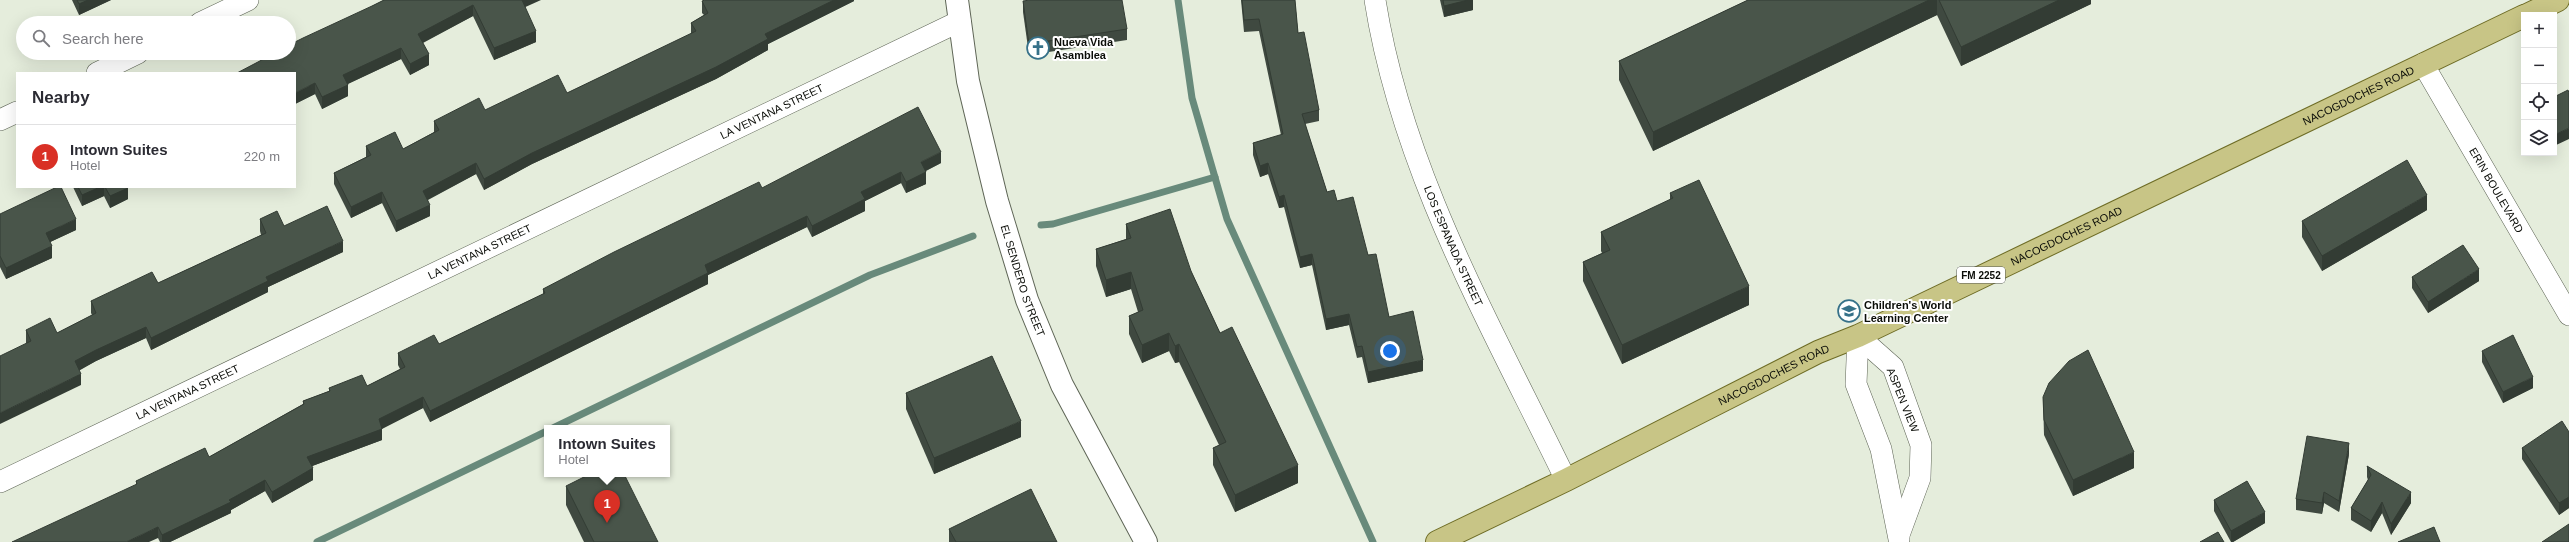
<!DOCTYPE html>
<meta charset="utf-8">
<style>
:root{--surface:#fff;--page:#f7f7f7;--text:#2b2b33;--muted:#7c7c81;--line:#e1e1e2;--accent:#d93025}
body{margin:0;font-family:Helvetica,sans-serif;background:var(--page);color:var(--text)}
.controls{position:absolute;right:12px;top:12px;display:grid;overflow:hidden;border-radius:0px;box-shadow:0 4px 16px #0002}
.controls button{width:36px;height:36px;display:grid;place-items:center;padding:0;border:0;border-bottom:1px solid var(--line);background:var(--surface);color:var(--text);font:20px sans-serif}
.you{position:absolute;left:1390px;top:351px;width:14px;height:14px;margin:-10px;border:3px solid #fff;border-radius:50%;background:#1a73e8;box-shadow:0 0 0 6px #1a73e833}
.badge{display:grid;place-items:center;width:26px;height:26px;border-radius:50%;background:var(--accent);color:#fff;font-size:13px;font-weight:700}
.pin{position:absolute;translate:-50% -33px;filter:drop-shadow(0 1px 2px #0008)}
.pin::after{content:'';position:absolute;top:21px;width:14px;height:12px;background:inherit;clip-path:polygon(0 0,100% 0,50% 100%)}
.popup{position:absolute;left:544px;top:425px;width:126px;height:52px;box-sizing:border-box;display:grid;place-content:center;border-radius:0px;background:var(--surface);filter:drop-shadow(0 1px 3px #0005);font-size:13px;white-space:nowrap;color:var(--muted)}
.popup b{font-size:15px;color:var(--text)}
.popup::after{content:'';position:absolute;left:50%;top:100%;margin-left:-8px;border:8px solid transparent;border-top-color:var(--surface)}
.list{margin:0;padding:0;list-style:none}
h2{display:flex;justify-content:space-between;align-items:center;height:52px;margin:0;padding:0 16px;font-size:17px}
h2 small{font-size:13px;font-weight:400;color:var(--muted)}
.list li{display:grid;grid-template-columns:26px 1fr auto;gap:12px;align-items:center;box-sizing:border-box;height:64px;padding:0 16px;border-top:1px solid var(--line)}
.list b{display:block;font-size:15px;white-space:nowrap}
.list p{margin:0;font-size:13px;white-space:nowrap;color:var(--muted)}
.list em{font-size:13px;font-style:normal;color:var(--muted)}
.icon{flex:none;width:22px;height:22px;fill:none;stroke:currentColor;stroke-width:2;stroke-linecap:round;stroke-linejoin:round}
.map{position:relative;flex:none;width:2569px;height:542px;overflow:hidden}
.search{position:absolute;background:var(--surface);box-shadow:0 4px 16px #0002;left:16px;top:16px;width:280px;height:44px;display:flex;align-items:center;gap:10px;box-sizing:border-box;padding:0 14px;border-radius:22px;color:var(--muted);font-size:15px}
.panel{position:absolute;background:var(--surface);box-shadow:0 4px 16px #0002;left:16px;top:72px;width:280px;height:116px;border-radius:0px}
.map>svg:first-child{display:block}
</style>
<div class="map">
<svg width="2569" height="542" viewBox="0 0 2569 542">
<rect width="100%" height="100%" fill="#e5eddc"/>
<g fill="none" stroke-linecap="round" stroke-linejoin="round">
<g stroke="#688a7b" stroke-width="7">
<polyline points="1178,0 1192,98 1227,219 1373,542"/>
<polyline points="1041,225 1053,224 1215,177"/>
<polyline points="553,428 870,275 973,236"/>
<polyline points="317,542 547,431"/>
</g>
<g stroke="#5e6556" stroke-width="22">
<g id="minor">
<path id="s1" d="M1375,0C1402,172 1491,325 1566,480"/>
<polyline points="200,23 248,0"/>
<path id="s2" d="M2423,64L2569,315"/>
<polyline points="97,73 138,53"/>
<polyline points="0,120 17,112"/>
<polyline points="1858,336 1893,367 1921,445 1920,478 1899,535"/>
<polyline points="1858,336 1856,384 1881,449 1899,539"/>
<path id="s3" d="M0,482L960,21"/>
</g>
</g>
<g stroke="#5e6556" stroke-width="24">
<g id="tertiary">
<path id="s4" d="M957,0L968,81L997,201L1027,300L1062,385L1146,542"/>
</g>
</g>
<g stroke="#6e6c25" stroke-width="24">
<g id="primary">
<polyline points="2527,15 2558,0"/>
<path id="s5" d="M1437,542L1566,480L1818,352L1858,336L2524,16"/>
</g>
</g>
<use href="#minor" stroke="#fff" stroke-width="21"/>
<use href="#tertiary" stroke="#fff" stroke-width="22"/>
<use href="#primary" stroke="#c8c586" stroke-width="22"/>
</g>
<g fill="#3f4940">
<polygon points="72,0 111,0 79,15"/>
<polygon points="384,0 525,7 536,42 494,60 473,16 423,43 429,65 410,75 401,59 348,84 348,96 322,109 315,94 295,104 372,6"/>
<polygon points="854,0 854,1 768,44 768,50 716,79 532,164 484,190 476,174 428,200 430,216 396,232 382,203 351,218 334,184 334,173 366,157 366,146 403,149 434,132 434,121 485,110 567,93 691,34 691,23 704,15 702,13 702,1"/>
<polygon points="1241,0 1295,0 1298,33 1319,110 1319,121 1305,124 1327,192 1337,201 1368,255 1389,317 1423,371 1368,383 1362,357 1357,358 1349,325 1326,330 1312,265 1300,268 1284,207 1279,208 1268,174 1260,177 1253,155 1253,143 1281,135 1259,31 1244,32"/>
<polygon points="1440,0 1473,0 1473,10 1444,17"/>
<polygon points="1748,0 2091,0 2091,4 1961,66 1937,15 1653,151 1619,80 1619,61"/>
<polygon points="1023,1 1127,29 1127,40 1029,55 1023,12"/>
<polygon points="941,163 926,171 926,184 906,193 901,183 865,201 865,211 812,237 807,227 708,275 708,284 430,422 423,408 382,428 382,440 312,466 313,480 272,503 265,491 231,510 231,513 170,542 160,542 158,538 136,484 136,481 209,457 303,404 303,401 329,391 329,388 367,386 400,369 398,365 398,353 439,344 543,294 543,289 762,188"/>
<polygon points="73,187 128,187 128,199 110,208 104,196 82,206"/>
<polygon points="1670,193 1749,305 1622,364 1583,281 1583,262 1602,253 1601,251 1601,232 1670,200"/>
<polygon points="2427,210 2322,271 2302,237 2302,221"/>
<polygon points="0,214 76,230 50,242 52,258 6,279 0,267"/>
<polygon points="260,219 284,226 343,252 268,287 268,292 151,350 146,338 96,361 79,370 81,385 26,343 26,330 57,333 92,315 91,313 91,301 158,283 261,235 260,231"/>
<polygon points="1126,224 1191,271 1220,333 1298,483 1235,512 1213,465 1213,448 1219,445 1179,362 1175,363 1169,351 1142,363 1129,334 1129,316 1138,312 1131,289 1106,297 1096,266 1096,249 1126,239"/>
<polygon points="2412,277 2479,281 2428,313 2412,288"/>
<polygon points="2482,351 2533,388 2503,403 2482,362"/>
<polygon points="906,393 1021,437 934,474 906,409"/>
<polygon points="2043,397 2134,468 2073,496 2044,435"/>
<polygon points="2569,432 2569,508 2559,515 2522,459 2522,448"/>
<polygon points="2349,454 2339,512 2324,503 2322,514 2296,510 2296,499"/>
<polygon points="2367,466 2411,503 2391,535 2382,513 2371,532 2351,520 2351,508 2368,480 2367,477"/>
<polygon points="566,486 658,542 584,542 566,505"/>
<polygon points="2214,500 2265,523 2233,542 2231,542 2214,511"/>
<polygon points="949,529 1057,542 949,542"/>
</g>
<g fill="#333c34">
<polygon points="88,0 111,0 79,15 79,4"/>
<polygon points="521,0 541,0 521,9"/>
<polygon points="834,0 854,0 854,1 768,44 768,50 716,79 532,164 484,190 484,179 532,153 765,34"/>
<polygon points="1468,0 1473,0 1473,10 1444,17 1444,6"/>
<polygon points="1929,0 1937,0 1937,15 1653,151 1653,132"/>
<polygon points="2059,0 2091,0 2091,4 1961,66 1961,47"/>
<polygon points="473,5 473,16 418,45 418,34"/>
<polygon points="536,31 536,42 494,60 494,48"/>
<polygon points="401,48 401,59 343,86 343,75"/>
<polygon points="429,54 429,65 410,75 410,64"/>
<polygon points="315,83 315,94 295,104 295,93"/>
<polygon points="348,85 348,96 322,109 322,97"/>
<polygon points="2569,128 2569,139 2554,146 2554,135"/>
<polygon points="941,152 941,163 921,173 921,162"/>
<polygon points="476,163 476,174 423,202 423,191"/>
<polygon points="1268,163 1268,174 1260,177 1260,166"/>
<polygon points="901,172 901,183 865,201 865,211 812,237 812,226 861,192"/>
<polygon points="926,172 926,184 906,193 906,182"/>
<polygon points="100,187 104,187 104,196 82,206 82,195"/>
<polygon points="128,188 128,199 110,208 110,196"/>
<polygon points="382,192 382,203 351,218 351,207"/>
<polygon points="1284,195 1284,207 1279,208 1279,197"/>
<polygon points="2427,195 2427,210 2322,271 2322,256"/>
<polygon points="430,205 430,216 396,232 396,221"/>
<polygon points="807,216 807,227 708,275 708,284 430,422 430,411 705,265"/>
<polygon points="76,219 76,230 46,244 46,233"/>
<polygon points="343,241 343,252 268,287 268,292 151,350 151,338 266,277"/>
<polygon points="52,246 52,258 6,279 6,268"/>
<polygon points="1312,254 1312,265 1300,268 1300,257"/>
<polygon points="2479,269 2479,281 2428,313 2428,302"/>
<polygon points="1131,272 1131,289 1106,297 1106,280"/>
<polygon points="1749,286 1749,305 1622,364 1622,345"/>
<polygon points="1349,314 1349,325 1326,330 1326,319"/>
<polygon points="146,327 146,338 96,361 75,373 75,361 96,350"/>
<polygon points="1169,333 1169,351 1142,363 1142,345"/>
<polygon points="1179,344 1179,362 1175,363 1175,346"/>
<polygon points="1423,360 1423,371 1368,383 1368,372"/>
<polygon points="81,374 81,385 0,424 0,413"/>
<polygon points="2533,377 2533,388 2503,403 2503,392"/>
<polygon points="423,397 423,408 382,429 382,440 307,468 307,457 379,419"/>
<polygon points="1021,421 1021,437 934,474 934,458"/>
<polygon points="2349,443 2349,454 2339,512 2339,501"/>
<polygon points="2134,452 2134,468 2073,496 2073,480"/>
<polygon points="1298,465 1298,483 1235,512 1235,495"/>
<polygon points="313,468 313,480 272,503 272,492"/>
<polygon points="265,480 265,491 231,510 231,513 170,542 162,542 162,535 229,500"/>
<polygon points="2324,492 2324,503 2322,514 2322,503"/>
<polygon points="2411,492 2411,503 2391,535 2391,524"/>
<polygon points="2569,497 2569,508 2559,515 2559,503"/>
<polygon points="2382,502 2382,513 2371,532 2371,521"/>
<polygon points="2265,512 2265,523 2233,542 2231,542 2231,531"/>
<polygon points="158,527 158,538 149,542 126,542"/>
</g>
<g fill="#49554a" stroke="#333c34">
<polygon points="77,0 88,0 79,4"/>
<polygon points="384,0 522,0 536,31 494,48 473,5 418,34 429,54 410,64 401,48 343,75 348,85 322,97 315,83 295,93 295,73 237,73 275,53 289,53 289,45 303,38 372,6"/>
<polygon points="705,0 834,0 765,34 768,39 716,67 532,153 484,179 476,163 423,191 430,205 396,221 382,192 351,207 334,173 371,155 366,146 395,132 403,149 439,130 434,121 479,98 485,110 558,75 567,93 696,31 691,23 708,13 702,1"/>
<polygon points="1030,0 1122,0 1127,29 1029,44 1023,1"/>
<polygon points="1242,0 1295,0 1298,33 1304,32 1319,110 1302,114 1327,192 1334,190 1337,201 1353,197 1368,255 1376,254 1389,317 1413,311 1423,360 1368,372 1362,346 1357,347 1349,314 1326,319 1312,254 1300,257 1284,195 1279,197 1268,163 1260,166 1253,143 1283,134 1259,19 1244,20"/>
<polygon points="1443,0 1468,0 1444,6"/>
<polygon points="1748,0 1929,0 1653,132 1619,61"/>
<polygon points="1939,0 2059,0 1961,47"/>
<polygon points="2568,90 2569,93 2569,128 2554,135 2554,97"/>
<polygon points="918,107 941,152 921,162 926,172 906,182 901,172 861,192 865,199 812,226 807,216 705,265 708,273 430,411 423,397 379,419 382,429 307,457 313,468 272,492 265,480 229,500 231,502 162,535 158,527 126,542 12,542 137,484 136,481 205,448 209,457 304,404 303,401 330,391 329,388 362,375 367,386 405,367 398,353 434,335 439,344 545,293 543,289 614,252 759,182 762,188"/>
<polygon points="2407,160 2427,195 2322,256 2302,221"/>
<polygon points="1699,180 1749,286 1622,345 1583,262 1610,250 1601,232 1673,198 1670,193"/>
<polygon points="57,187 61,187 76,219 46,233 52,246 6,268 0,256 0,214"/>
<polygon points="78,187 100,187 82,195"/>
<polygon points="105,187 128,187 128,188 110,196"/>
<polygon points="327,206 343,241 266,277 268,281 151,338 146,327 96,350 75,361 81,374 0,413 0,356 31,341 26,330 50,318 57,333 96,313 91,301 152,272 158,283 266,233 260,219 277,211 284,226"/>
<polygon points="1170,209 1191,271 1220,333 1232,327 1298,465 1235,495 1213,448 1226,442 1179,344 1175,346 1169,333 1142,345 1129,316 1143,310 1131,272 1106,280 1096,249 1131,238 1126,224"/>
<polygon points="2463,245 2479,269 2428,302 2412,277"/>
<polygon points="2513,335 2533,377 2503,392 2482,351"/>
<polygon points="2088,350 2134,452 2073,480 2044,420 2043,397 2049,383 2069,361"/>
<polygon points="992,356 1021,421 934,458 906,393"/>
<polygon points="2562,421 2569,432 2569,497 2559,503 2522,448"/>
<polygon points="2307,436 2349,443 2339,501 2324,492 2322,503 2296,499"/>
<polygon points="2367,466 2411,492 2391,524 2382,502 2371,521 2351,508 2371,475"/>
<polygon points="590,474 624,474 658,542 594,542 566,486"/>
<polygon points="2247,481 2265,512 2231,531 2214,500"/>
<polygon points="1031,489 1057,542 956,542 949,529"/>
<polygon points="2569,524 2569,542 2542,542"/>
<polygon points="2434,527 2440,542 2398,542"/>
<polygon points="2218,532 2224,542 2200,542"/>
</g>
<defs>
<g id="church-ring" transform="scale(1.15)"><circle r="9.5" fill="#fff" stroke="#367189" stroke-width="1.5"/><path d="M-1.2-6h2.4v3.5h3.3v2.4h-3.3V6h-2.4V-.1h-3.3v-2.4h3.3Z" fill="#367189"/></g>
<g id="school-ring" transform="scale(1.15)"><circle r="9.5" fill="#fff" stroke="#367189" stroke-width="1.5"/><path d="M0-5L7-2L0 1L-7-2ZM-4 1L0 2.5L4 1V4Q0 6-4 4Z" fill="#367189"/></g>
</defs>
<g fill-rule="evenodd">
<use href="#church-ring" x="1038" y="48"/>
<use href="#school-ring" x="1849" y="311"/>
</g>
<g text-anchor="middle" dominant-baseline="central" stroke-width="4" stroke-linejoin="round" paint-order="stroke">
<rect fill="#fff" stroke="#545652" stroke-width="1" x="1957" y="267" width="48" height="16" rx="3"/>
<g font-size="10" font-weight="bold" fill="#0b0d08">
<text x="1981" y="275">FM 2252</text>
</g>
<g font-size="11" font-weight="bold" fill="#0b0d08" stroke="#fff" text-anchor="start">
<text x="1054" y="42">Nueva Vida<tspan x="1054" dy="13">Asamblea</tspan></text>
<text x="1864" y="305">Children's World<tspan x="1864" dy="13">Learning Center</tspan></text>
</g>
<g font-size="11" fill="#0b0d08" stroke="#fff">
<text stroke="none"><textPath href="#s5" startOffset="1024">NACOGDOCHES ROAD</textPath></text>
<text stroke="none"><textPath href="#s3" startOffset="856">LA VENTANA STREET</textPath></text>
<text stroke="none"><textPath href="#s2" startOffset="146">ERIN BOULEVARD</textPath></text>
<text stroke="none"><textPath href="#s5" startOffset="700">NACOGDOCHES ROAD</textPath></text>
<text stroke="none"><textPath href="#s1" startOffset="259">LOS ESPANADA STREET</textPath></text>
<text stroke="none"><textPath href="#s3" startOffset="532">LA VENTANA STREET</textPath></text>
<text stroke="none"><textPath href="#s4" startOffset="289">EL SENDERO STREET</textPath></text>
<text stroke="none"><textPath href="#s5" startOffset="376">NACOGDOCHES ROAD</textPath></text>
<text stroke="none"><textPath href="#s3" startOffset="208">LA VENTANA STREET</textPath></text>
<text transform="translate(1903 400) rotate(68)">ASPEN VIEW</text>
</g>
</g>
</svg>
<div class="controls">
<button>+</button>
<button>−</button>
<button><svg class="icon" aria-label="locate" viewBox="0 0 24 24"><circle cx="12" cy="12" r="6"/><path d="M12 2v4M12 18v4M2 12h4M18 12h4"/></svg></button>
<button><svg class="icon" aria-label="layers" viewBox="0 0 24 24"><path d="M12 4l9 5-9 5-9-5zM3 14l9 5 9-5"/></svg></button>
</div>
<div class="you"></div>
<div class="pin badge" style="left:607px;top:523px">1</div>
<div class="popup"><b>Intown Suites</b>Hotel</div>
<div class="search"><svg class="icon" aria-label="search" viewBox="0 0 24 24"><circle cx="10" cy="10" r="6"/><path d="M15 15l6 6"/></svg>Search here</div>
<section class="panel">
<h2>Nearby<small></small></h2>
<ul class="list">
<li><span class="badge">1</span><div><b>Intown Suites</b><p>Hotel</p></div><em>220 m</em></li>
</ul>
</section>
</div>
